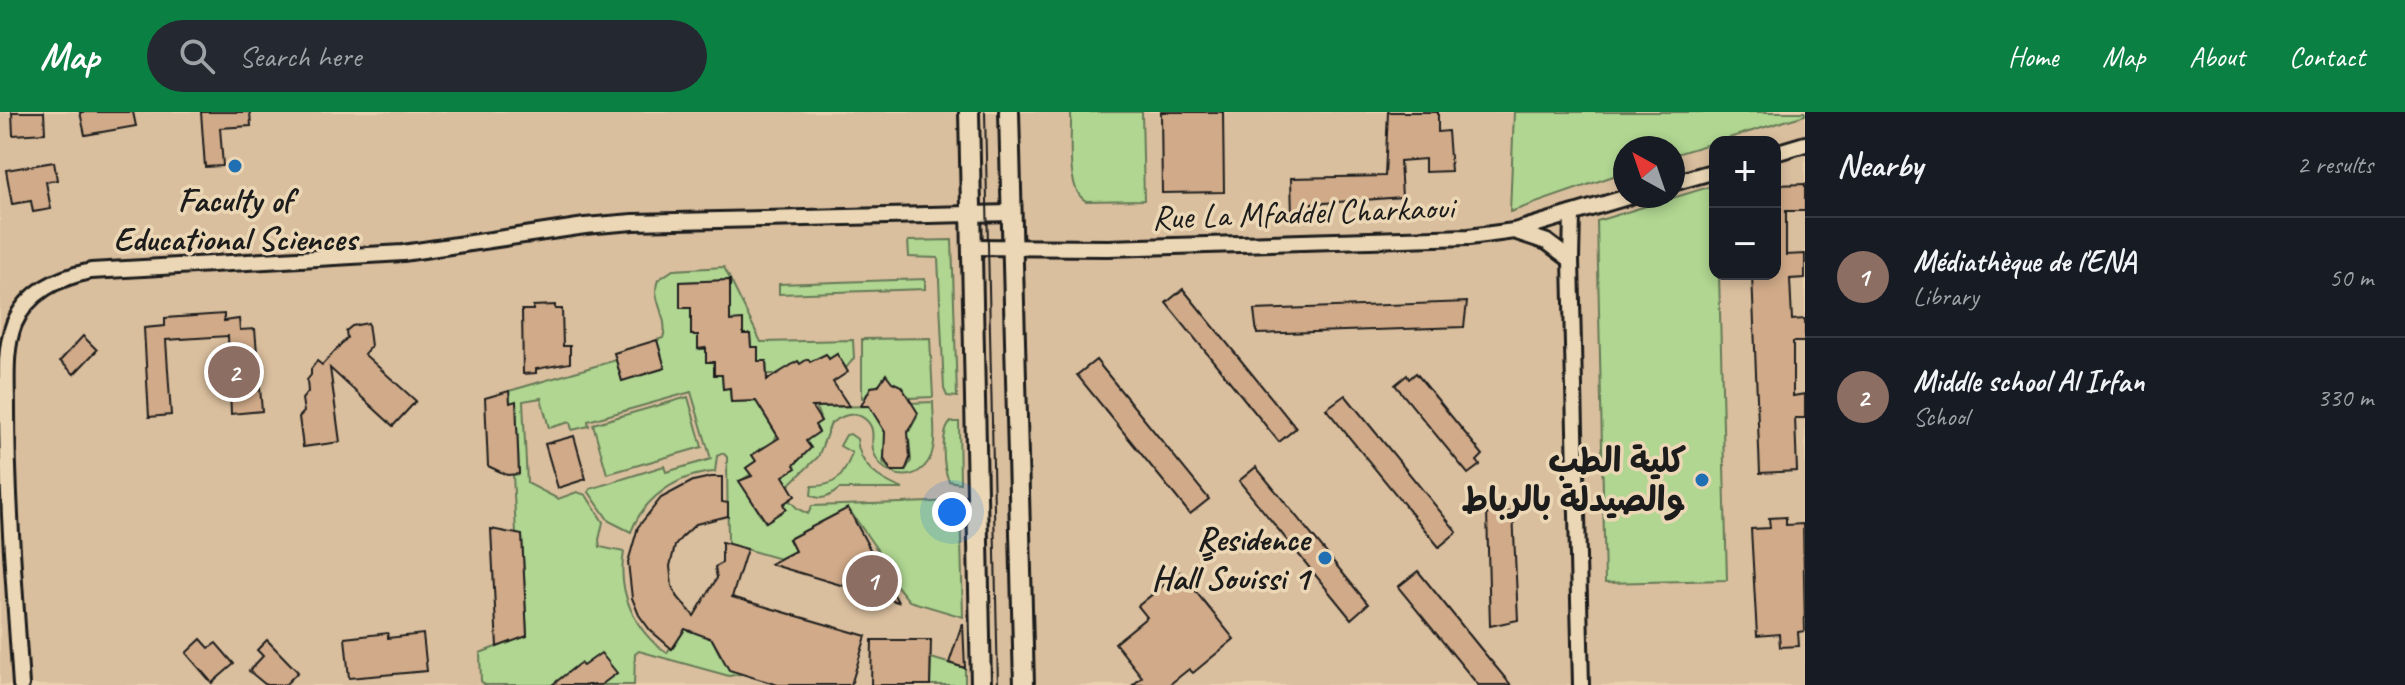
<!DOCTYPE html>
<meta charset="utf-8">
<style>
:root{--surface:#171b24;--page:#242831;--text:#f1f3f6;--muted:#9ea1a6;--line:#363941;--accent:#0b8043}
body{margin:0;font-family:Caveat,"Playpen Sans Arabic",sans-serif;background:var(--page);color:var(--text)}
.controls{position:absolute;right:24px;top:24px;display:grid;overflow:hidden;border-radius:16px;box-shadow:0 4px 12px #0003}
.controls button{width:72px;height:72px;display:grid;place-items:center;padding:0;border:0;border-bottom:2px solid var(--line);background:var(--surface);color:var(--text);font:40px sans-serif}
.compass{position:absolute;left:1613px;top:24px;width:72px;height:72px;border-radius:50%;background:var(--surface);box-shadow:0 4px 12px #0003;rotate:320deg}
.you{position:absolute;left:952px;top:400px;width:28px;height:28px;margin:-20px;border:6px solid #fff;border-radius:50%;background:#1a73e8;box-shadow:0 0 0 12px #1a73e833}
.badge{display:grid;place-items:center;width:52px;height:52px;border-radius:50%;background:var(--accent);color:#fff;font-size:26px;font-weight:700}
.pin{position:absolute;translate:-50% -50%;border:4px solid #fff;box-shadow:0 2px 8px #0006}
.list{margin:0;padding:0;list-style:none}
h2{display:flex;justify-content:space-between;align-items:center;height:104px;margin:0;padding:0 32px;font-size:34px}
h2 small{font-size:26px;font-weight:400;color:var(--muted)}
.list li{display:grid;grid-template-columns:52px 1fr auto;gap:24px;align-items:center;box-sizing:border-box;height:120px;padding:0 32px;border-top:2px solid var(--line)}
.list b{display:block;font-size:30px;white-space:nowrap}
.list p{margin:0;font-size:26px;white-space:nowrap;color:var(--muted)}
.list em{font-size:26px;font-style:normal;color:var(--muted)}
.icon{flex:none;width:44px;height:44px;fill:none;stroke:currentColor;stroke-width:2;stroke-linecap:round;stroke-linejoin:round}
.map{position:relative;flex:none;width:1805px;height:573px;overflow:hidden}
header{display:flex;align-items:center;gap:48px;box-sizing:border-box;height:112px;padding:0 40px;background:var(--accent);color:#fff}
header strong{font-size:38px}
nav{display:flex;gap:44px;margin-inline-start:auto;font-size:28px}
.search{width:560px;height:72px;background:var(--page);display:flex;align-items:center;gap:20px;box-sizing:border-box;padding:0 28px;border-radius:44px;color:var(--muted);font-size:30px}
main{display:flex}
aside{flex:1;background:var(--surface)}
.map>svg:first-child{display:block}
</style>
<header>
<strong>Map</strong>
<div class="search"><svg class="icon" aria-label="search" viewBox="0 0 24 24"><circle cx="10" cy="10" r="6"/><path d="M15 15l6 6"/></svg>Search here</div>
<nav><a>Home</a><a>Map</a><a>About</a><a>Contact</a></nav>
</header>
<main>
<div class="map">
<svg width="1805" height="573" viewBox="0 0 1805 573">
<rect width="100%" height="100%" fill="#e9d1ae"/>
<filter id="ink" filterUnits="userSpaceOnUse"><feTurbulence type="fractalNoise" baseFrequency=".0125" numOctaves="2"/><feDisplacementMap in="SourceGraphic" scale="16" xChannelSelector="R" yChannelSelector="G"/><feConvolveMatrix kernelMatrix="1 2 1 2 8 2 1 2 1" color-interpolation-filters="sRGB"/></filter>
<g filter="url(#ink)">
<path fill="#dabf9e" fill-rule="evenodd" d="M0,0H1805V573H0ZM1715,30H1775V162H1715ZM1625,36H1673V84H1625Z"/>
<g fill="#b0d691" stroke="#667956" stroke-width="2">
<path d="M1071,0H1142L1144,88L1086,89C1065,79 1072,22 1071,0Z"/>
<polygon points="1514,0 1805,0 1805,3 1673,43 1673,36 1625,36 1625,60 1510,100"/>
<polygon points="1715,73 1715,162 1719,162 1727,468 1605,471 1597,109"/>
<polygon points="952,128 957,285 947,284 944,277 938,146 909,145 908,129"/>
<path d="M724,155L761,230L853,228L854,246L846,256L837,242L829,247L826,242L810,250L807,247L800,252L798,249L791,253L801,270L775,275L774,262H767L766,249H758V236L751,235L750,222H743V209H727L730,194L729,168L680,170V196H691V223H698L699,237H706V250H714V263H722L723,276H730L731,290L756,289L777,323L768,342L764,335L752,343L756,349L746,356L751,362L740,369L765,410L786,397L783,392L789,388L798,397L808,402L812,394L960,389L963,505L909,489L888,463L880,442L848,396L789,427L795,439L780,447L728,432L727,345L723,341L717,344L715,360C679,362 644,385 631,420L609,409L589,380L590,377L664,354L666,360L711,347L691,280L588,309L589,314L572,318L570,310L549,316L541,286L523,289L527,371L558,387L577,380L586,383L603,410L599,428L600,435L624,440C617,479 634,519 667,541L670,536L672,537L686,516L712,527L720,543L736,534L748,538L740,562L729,564L639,539L635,542L634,573H485L481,569L480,541L527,523L522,423L516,422L513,362L519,361L516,290L510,291L509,279L616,248L622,269L665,256L657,228L663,226C670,206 650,187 658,168L673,158Z"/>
<polygon points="925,167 925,177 779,182 779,172"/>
<path d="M930,226L933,285L909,286C895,264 891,273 871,275L865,286H862V227Z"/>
<polygon points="688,285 702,335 607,362 593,312"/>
<path d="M933,290C933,313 941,345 919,359C902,370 880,359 874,341C869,328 878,318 865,307C854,298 842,304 831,311L818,345L788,374L782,363L795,356L794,353L810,336L806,329L815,313L821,309L816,295L878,294L877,306L888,326L883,350L891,359H905L911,349L909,326L906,325L917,305L909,291Z"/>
<path d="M951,310H959L960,371L949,369C943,356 940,320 951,310Z"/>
<path d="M850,322L857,327C859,354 878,367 903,377H839C831,384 821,390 811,383L812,374C837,374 844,364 852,341L840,334L846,323Z"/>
<polygon points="931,546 965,556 965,573 930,573"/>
</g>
<g fill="#d1ab89" stroke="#1c1c1c" stroke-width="2">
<polygon points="12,0 44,0 45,21 13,23"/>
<polygon points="80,0 133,0 136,14 85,23"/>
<polygon points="201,0 250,0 251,14 220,16 223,54 205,55"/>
<polygon points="1161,0 1223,0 1224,80 1162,81"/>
<polygon points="1388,0 1438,0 1438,20 1448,19 1451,59 1425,60 1425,47 1400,49 1402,85 1312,92 1312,102 1292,104 1291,66 1385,64"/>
<polygon points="54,50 57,68 46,70 51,97 33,100 31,89 12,92 6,58"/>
<polygon points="1805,72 1805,99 1786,99 1786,143 1805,142 1805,166 1790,167 1792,208 1805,207 1805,230 1793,230 1793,284 1805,282 1805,306 1795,306 1797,359 1760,361 1752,162 1775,162 1775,73"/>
<polygon points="730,168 730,209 743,208 743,222 750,222 751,235 758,235 758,249 766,249 767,268 798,249 800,252 808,247 810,250 826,242 829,247 837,242 848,260 833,270 849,294 812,295 821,309 815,313 819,320 806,329 811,336 794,353 796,356 783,364 795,384 783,392 786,397 766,410 739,369 752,364 746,356 756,349 752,343 779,326 756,289 731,290 730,276 723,277 722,263 714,263 714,250 706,250 706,236 698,237 698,223 691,223 691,196 680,196 680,170"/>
<polygon points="1183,177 1296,316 1279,330 1166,191"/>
<polygon points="1467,190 1464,215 1257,222 1254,198"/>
<polygon points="555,193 555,197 562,197 563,234 570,234 570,251 536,257 536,261 523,262 522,198 533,198 533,194"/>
<polygon points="224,202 224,209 239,207 240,218 255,217 262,299 231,302 228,224 166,228 171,303 149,305 144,216 165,214 165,206"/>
<polygon points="368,211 371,234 364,242 416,289 393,314 330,256 340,330 303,335 299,305 304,300 302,287 308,280 307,268 311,263 311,257 317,249 322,253 347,226 346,219 352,214"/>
<polygon points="83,224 97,238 74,262 60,249"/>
<polygon points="657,228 665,256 622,269 614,241"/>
<polygon points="1096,248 1209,387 1190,402 1077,263"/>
<polygon points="1416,261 1483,343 1477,349 1480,353 1468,362 1395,273 1407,263 1409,267"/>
<polygon points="886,262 892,270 901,274 918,301 908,320 910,346 905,359 891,359 884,347 885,320 869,294 861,294 871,275 878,274"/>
<polygon points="509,279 510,291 516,289 519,362 507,363 488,354 485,286"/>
<polygon points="1345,283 1457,420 1439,435 1326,297"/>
<polygon points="574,324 586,367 558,376 545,332"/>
<polygon points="1256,355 1368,492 1351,507 1239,369"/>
<polygon points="711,365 722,365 722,390 728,391 728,404 696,412 681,426 675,434 670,454 672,474 676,483 694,504 717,466 715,455 722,451 722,430 747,437 732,485 866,524 851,573 778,573 729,558 712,527 685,517 672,537 650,518 639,503 632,486 628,450 638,415 661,386 693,369"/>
<polygon points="848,396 879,454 898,490 770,452 795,439 789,427"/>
<polygon points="1487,399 1513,400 1518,508 1490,514"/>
<polygon points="1786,405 1786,413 1803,412 1805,519 1798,520 1799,534 1780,535 1779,522 1757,524 1751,417 1770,416 1769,406"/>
<polygon points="491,417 522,423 527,524 497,535"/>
<polygon points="1418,459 1481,537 1511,573 1478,573 1398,475"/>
<polygon points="1180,460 1234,527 1193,561 1189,557 1169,573 1133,573 1142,565 1115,531 1147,505 1138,494"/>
<polygon points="962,512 963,512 965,556 949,551"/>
<polygon points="388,521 388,526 423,522 427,559 349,566 345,526"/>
<polygon points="201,527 209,536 216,531 234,552 212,571 186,541"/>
<polygon points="267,528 298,560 285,573 266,573 249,559 263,544 257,538"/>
<polygon points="872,528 931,528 930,573 871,573"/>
<polygon points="601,541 617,561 601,573 552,573 580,551 583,554"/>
</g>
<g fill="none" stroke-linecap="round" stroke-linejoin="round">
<g stroke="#1c1c1c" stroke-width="20">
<g id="minor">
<polyline points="1775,41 1805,32"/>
<polyline points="1673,71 1715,59"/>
<polyline points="1572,102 1571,148 1581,573"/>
<polyline points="1514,119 1547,130 1571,148"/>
<polyline points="971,135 1108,136 1469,125 1514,119 1631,84"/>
<path d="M21,573C15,481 7,389 7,297C7,270 4,238 14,212C28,179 58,166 91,159L403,141L585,114L633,110L1011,101"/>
</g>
</g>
<g stroke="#1c1c1c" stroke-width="24">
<g id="tertiary">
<polyline points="969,0 981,573"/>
<polyline points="1009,0 1024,573"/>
</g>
</g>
<use href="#minor" stroke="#ebd7b5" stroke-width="14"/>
<use href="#tertiary" stroke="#ebd7b5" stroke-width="18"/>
<polyline stroke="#1c1c1c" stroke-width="2" points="985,0 998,573"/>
</g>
</g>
<g fill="#1f6fb2" stroke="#ebd7b5" stroke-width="3">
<circle cx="235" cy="54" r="8"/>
<circle cx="1702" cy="368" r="8"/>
<circle cx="1325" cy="446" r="8"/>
</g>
<g text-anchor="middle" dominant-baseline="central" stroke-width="7" stroke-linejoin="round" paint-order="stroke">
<g font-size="34" font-weight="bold" fill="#1c1c1c" stroke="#ebd7b5" text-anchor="end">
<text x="235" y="87" text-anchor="middle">Faculty of<tspan x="235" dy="39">Educational Sciences</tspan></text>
<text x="1686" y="348">كلية الطب<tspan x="1686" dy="39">والصيدلة بالرباط</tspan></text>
<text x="1309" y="426">ٍResidence<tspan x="1309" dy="39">Hall Souissi 1</tspan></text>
</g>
<g font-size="34" fill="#1c1c1c" stroke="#ebd7b5">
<text transform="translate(1303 100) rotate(-2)">Rue La Mfaddel Charkaoui</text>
</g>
</g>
</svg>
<div class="controls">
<button>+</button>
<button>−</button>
</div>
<svg class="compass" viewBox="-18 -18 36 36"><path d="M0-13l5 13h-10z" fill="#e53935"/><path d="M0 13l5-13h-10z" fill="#9ea1a6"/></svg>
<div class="you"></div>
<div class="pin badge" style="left:872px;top:469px;background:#8d6e63">1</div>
<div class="pin badge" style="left:234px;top:260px;background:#8d6e63">2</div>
</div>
<aside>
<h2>Nearby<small>2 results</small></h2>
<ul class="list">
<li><span class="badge" style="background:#8d6e63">1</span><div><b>Médiathèque de l'ENA</b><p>Library</p></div><em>50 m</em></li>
<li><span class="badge" style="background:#8d6e63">2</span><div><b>Middle school Al Irfan</b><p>School</p></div><em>330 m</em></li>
</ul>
</aside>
</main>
